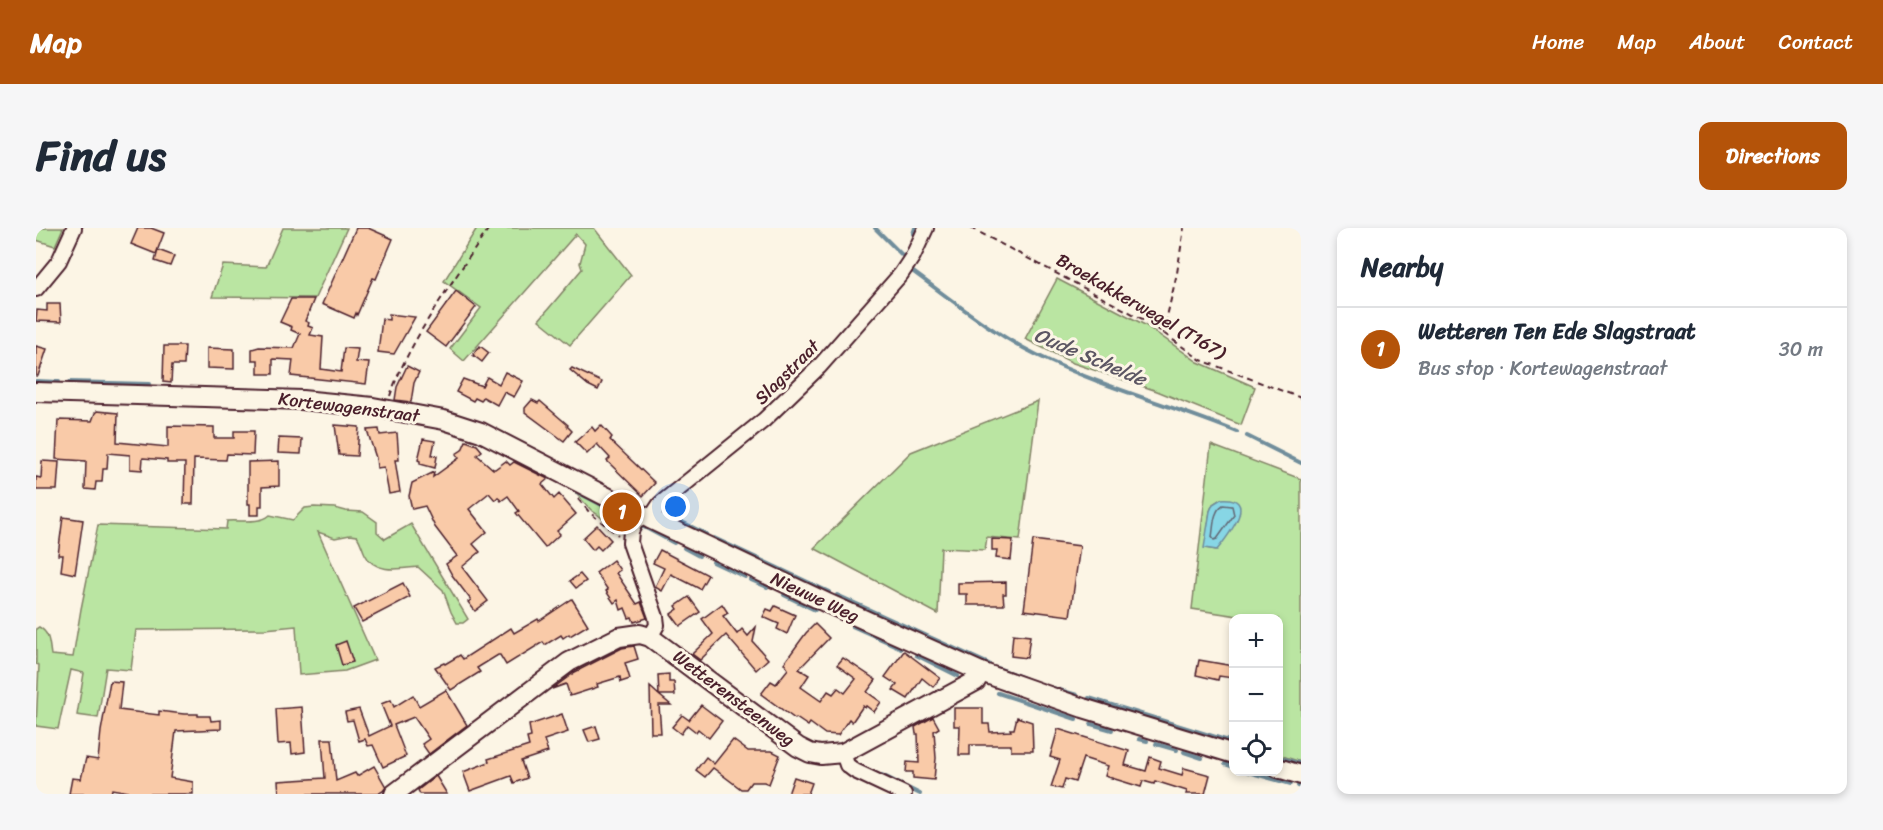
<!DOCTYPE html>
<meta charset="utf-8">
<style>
:root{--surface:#fff;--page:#f6f6f7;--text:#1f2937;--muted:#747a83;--line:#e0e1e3;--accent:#b45309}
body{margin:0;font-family:Sriracha,sans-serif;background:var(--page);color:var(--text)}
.controls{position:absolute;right:18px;bottom:18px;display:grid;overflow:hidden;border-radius:12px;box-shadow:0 3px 9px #0003}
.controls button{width:54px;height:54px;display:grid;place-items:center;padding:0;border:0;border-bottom:2px solid var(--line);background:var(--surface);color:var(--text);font:30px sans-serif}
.you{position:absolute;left:640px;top:279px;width:21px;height:21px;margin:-15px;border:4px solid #fff;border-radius:50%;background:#1a73e8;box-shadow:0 0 0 9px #1a73e833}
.badge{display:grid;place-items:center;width:39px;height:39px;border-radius:50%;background:var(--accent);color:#fff;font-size:20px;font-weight:700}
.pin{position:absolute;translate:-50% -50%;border:3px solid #fff;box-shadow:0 2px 6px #0006}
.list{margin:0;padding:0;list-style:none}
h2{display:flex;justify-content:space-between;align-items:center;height:78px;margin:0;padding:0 24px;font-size:26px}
h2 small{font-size:20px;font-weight:400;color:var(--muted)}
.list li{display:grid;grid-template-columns:39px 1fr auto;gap:18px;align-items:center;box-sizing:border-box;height:84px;padding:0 24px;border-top:2px solid var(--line)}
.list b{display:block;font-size:22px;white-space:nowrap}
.list p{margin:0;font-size:20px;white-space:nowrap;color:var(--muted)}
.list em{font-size:20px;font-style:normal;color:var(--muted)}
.icon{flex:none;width:33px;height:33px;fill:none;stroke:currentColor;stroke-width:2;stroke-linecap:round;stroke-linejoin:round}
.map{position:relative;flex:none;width:1265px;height:566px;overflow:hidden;border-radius:12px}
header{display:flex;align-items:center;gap:36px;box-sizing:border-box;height:84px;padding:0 30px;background:var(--accent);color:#fff}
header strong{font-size:28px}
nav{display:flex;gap:33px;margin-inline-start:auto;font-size:21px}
.intro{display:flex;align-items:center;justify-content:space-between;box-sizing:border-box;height:144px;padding:0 36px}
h1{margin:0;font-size:42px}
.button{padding:15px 27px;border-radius:12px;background:var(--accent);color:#fff;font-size:21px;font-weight:700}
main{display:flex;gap:36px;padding:0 36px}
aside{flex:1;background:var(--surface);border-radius:12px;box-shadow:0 3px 9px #0003}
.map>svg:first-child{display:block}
</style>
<header>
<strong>Map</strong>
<nav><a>Home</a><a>Map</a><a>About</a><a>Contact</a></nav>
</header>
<div class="intro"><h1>Find us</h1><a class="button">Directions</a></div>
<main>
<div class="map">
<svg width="1265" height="566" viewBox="0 0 1265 566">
<rect width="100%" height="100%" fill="#fcf5e5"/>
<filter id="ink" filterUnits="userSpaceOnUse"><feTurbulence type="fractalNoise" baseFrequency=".0167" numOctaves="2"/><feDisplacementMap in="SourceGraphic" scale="12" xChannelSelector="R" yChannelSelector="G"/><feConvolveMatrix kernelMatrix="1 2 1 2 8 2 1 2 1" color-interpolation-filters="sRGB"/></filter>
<g filter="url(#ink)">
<g fill="#bae5a2" stroke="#828266" stroke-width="1.5" fill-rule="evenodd">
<polygon points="0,0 27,0 19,18 0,12"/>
<polygon points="247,0 311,0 279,70 176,69 187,37 230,39"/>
<polygon points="441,0 558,0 595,47 534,117 503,92 546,41 544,35 549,16 540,6 428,133 414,121 445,80 408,53"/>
<polygon points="1021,51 1109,97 1162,134 1219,159 1205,197 1121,163 1037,135 989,111"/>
<polygon points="1002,173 984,312 951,309 949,322 905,320 902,386 778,320 875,224"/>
<path d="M1175,217L1265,251V534L1243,527L1242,391L1215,390L1156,381ZM1185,271L1195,301L1180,322L1169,320L1174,283L1177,276Z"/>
<polygon points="533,258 592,288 589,292 580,287 575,295 585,301 584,302 581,303 561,286 556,283"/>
<path d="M278,279L299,280L310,283L327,284L341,294V304L349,311L375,296L432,391L427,395H421L415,384L407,362L382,339C364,341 338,346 329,326C326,320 325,314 321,308L314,307L299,310L282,304L339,432L309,443L263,447L260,398L229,401L100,402L95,442L70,440L62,490L41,487L48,445L35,442L22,501L0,498L3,437L0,436V401L3,399C14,405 13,415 15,427L37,429L45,381L62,297L190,301L191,293C204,292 224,296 234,287L257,292L269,280Z"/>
</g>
<path fill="#87d6e5" stroke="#6f8d9b" stroke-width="1.5" d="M1185,271C1225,268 1191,309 1181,322L1168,320L1174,283L1177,276Z"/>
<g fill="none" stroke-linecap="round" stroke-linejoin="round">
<path stroke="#626875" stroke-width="1.5" d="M1187,277L1196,278L1198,287L1181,311L1178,312L1176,309C1178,298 1177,283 1187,277Z"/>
<g stroke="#6f8d9b" stroke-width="4">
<polyline points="839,0 866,27"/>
<polyline points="877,6 879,0"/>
<path d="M876,43C916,72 956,105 1001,127C1065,159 1135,177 1201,204"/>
<polyline points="0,153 23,154"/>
<polyline points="33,154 113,156"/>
<polyline points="1211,208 1265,235"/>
<polyline points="539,263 583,286"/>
<polyline points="632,287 670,306"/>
<polyline points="602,304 606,298 638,315"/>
<polyline points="678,310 793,364"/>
<polyline points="648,320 663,328"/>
<polyline points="677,334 709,349"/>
<polyline points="715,352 731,359"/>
<polyline points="748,367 779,382"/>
<polyline points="801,367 953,436"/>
<polyline points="816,398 865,420"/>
<polyline points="880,427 922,448"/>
<polyline points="962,440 991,451"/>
<polyline points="1013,459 1041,467"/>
<polyline points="962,465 1040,491"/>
<polyline points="1053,470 1196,514"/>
<polyline points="1055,496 1076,502"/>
<polyline points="1103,511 1111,513"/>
<polyline points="1120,516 1141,522"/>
<polyline points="1148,524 1166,530"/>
<polyline points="1242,529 1265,536"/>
<polyline points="1189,536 1198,539"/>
<polyline points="1212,544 1255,556"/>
<polyline points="846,547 884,566"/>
<polyline points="1262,558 1265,559"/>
</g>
</g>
<g fill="#f9caa8" stroke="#4a1f2b" stroke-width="1.5">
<polygon points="102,0 115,0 128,5 120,26 95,16"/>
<polygon points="320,0 332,0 357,11 340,51 337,50 321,87 320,85 318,90 286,76"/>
<polygon points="122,22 138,28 134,38 119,33"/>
<polygon points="420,63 440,79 410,119 390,104"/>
<polygon points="255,71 278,71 269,93 273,95 272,98 277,100 274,107 287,109 285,141 305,144 308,120 322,121 320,134 333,135 330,156 255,148 257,132 237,131 237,146 222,146 222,132 216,132 216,121 223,119 258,120 264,106 255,102 256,99 244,94"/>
<polygon points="11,76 24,76 25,94 0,93 1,82 11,83"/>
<polygon points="353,86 379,89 358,126 342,124 346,91 353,92"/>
<polygon points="0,118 11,121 2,148 0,148"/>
<polygon points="128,118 149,118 148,137 136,137 135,155 127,154"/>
<polygon points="444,118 453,125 446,134 437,127"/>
<polygon points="171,120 198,121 198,141 171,140"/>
<polygon points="371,138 383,144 378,155 375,174 359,172 361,159"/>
<polygon points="536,140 566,154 562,162 552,157 534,142"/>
<polygon points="469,144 487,153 478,169 468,164 461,177 447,169 445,173 439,170 437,173 420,164 427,151 446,158 451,149 463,156"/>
<polygon points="496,172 502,175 504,173 532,197 531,198 536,203 528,213 489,184 489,180"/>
<polygon points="61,183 82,185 81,214 132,219 132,198 178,199 178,210 198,210 198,203 218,203 217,227 191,226 190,232 158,231 157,276 148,276 149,235 131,235 131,232 107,230 106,242 94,241 94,227 72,225 71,241 67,241 66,254 60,254 59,262 49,261 50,233 20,231 22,192 56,193 59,185"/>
<polygon points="299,197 323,199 321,228 303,227"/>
<polygon points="565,197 576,209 574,212 619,255 607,268 571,233 574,230 561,216 551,226 539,214 556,199 559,203"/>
<polygon points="343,201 344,207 361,205 363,232 359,232 364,264 353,266 348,239 341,240 340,230 331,202"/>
<polygon points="243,210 266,211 265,226 242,225"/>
<polygon points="387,211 399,213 396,227 401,228 399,240 384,236 384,233 382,232"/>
<polygon points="430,213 441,217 446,223 441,227 457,241 459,241 470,233 474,237 478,234 512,251 506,256 518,271 523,266 540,286 521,303 524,306 509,320 480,285 483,283 472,268 465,273 462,269 459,272 453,265 433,281 451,304 437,316 444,324 426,339 452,373 439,383 432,374 435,372 416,347 410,336 421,328 399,299 389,278 376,281 373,268 376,255 398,244 397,249 423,230 420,226 426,222"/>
<polygon points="6,233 23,234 21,262 0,262 0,249 5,250"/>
<polygon points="243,233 243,258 226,259 226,278 223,278 223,287 214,287 214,276 212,276 212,234"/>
<polygon points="27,289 47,292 39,346 25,343 27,327 22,327"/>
<polygon points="561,297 575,312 565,322 561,318 557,322 547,310"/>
<polygon points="956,311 977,312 975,332 960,330 961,322 956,322"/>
<polygon points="997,312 1044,318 1034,388 988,382"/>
<polygon points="624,322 672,347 664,361 635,346 626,363 619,359 628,340 617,335"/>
<polygon points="577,332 584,342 580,345 601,376 605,374 611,390 598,394 596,389 593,390 589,380 585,382 582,372 578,375 570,363 572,362 560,345"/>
<polygon points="544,346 550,353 540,360 534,353"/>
<polygon points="970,354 970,366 967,366 968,377 931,377 931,366 922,366 922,355"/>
<polygon points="367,355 374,369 326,394 318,380"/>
<polygon points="653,369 664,384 644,398 635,386 642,381 640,378"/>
<polygon points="536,371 552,397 534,408 533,406 527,410 525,407 509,417 507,414 470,437 464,427 462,427 441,440 444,444 415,462 399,439 408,435 409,436 424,427 427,431 475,400 478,405 502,391 503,393"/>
<polygon points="686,376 692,385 687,388 701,406 706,401 712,408 720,399 717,414 732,431 720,442 690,407 664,432 656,426 677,406 666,391"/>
<polygon points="739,378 759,387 751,406 741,401 743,396 727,389 731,381 736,383"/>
<polygon points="779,396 793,410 763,441 773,447 765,459 785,473 792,463 797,466 802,460 809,465 820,451 801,437 807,430 840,452 831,464 845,474 838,484 830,478 829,480 827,478 816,494 813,491 802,507 789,506 774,495 772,498 760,490 759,491 725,466 735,453 740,456 752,441 748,435 770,405"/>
<polygon points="977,406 994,408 991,430 975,428"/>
<polygon points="310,413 317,434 306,437 300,417"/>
<polygon points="598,418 602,431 589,435 594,451 585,454 584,449 561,456 562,459 534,468 530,456 516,461 539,444 586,420"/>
<polygon points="868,423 904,450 897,459 886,450 872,471 857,462 861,457 849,449"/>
<polygon points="1163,432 1197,438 1197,450 1183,448 1182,452 1160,447"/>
<polygon points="633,446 633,454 638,454 639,467 623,467 635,477 623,477 625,505 615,505 614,459 623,467 622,447"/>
<polygon points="74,453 86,454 83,482 123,487 123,483 148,486 162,486 162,488 174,488 175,493 185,492 185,501 140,503 134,550 157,554 157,566 98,566 98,565 76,561 75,566 33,566 36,550 45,551 50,530 62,532 65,503"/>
<polygon points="410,462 431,497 393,526 386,516 393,511 378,489 358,497 370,528 347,539 337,517 332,518 329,511 323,513 317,492 311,493 309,484 323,481 333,508 354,498 345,476 355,472 358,479 377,467 383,478"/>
<polygon points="665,477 686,493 673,510 662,501 660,504 651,497 645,506 636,499 646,487 653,492"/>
<polygon points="266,479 269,524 256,526 255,515 242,516 240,481"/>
<polygon points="918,480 947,480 947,496 953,496 954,504 975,503 974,501 978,501 981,489 996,494 997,523 975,523 975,517 934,517 934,527 923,527 924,498 918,498"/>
<polygon points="526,486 532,504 508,512 512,524 485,533 491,550 478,555 475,548 434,563 427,544 453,534 452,531 493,518 491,510 495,509 493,497"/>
<polygon points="897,489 903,500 898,503 900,530 898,552 877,550 877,544 870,544 871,534 883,535 882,506 880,506 879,499"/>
<polygon points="560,498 564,511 553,514 548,502"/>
<polygon points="1022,501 1093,523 1089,537 1110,543 1114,529 1125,533 1123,540 1146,547 1148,540 1174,547 1169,566 1150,566 1151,563 1119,553 1118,556 1107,553 1105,559 1069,548 1072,538 1047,530 1039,554 1029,551 1026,561 1015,559 1024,532 1014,529"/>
<polygon points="286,511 296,511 300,553 319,545 321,548 338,538 350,559 347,563 342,566 243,566 242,553 289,550"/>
<polygon points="697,512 712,523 736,523 744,527 733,556 728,554 715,554 710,561 705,561 677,540 669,549 660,542 670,529 678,536"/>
<polygon points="400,548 411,566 384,566 382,562"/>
<polygon points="758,549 776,555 772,566 752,566"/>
</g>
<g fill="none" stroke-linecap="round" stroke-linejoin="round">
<g stroke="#4a1f2b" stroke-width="18">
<g id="street">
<polyline points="0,61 23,33 38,0"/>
<polyline points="604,285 595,303 594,315 620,389 621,397 614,409"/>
<polyline points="614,291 624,276 728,192 783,139 865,46 877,28 890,0"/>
<polyline points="807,525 811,537 819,543 868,566"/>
</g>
</g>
<g stroke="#4a1f2b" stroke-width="22">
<g id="secondary">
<polyline points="0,164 266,172 337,179 408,192 445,204 614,291 791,375 945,444 1047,480 1198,526"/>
<polyline points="1242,540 1265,547"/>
<polyline points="358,566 533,434 583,409 604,406 614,409 762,519 774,525 785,527 807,525 940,453 945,444"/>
</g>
</g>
<g stroke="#4a1f2b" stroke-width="2" stroke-dasharray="6 4.5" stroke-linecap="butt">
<polyline points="935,0 1112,94 1165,132 1265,170"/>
<polyline points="1127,106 1141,45 1148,0"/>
<path d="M354,168C374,110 419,51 453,0"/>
<polyline points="542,271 554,285 582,307"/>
</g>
<use href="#street" stroke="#fcf5e5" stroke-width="14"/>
<use href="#secondary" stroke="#fcf5e5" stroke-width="18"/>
</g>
</g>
<g text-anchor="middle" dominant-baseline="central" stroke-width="6" stroke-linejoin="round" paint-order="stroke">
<g font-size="18" fill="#4a1f2b" stroke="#fcf5e5">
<text transform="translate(1105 78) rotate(30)">Broekakkerwegel (T167)</text>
<text transform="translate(751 144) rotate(-45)">Slagstraat</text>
<text transform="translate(313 179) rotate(7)">Kortewagenstraat</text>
<text transform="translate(779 369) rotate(25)">Nieuwe Weg</text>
<text transform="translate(698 470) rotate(37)">Wetterensteenweg</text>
</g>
<g font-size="20" font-style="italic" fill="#5c5663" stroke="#fcf5e5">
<text transform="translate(1054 129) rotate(23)">Oude Schelde</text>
</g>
</g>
</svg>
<div class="controls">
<button>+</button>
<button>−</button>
<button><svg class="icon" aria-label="locate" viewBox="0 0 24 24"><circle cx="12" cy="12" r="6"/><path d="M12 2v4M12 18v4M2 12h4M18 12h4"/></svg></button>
</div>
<div class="you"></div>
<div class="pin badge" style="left:586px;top:284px">1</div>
</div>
<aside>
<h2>Nearby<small></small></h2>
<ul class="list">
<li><span class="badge">1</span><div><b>Wetteren Ten Ede Slagstraat</b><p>Bus stop · Kortewagenstraat</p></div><em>30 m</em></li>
</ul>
</aside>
</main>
